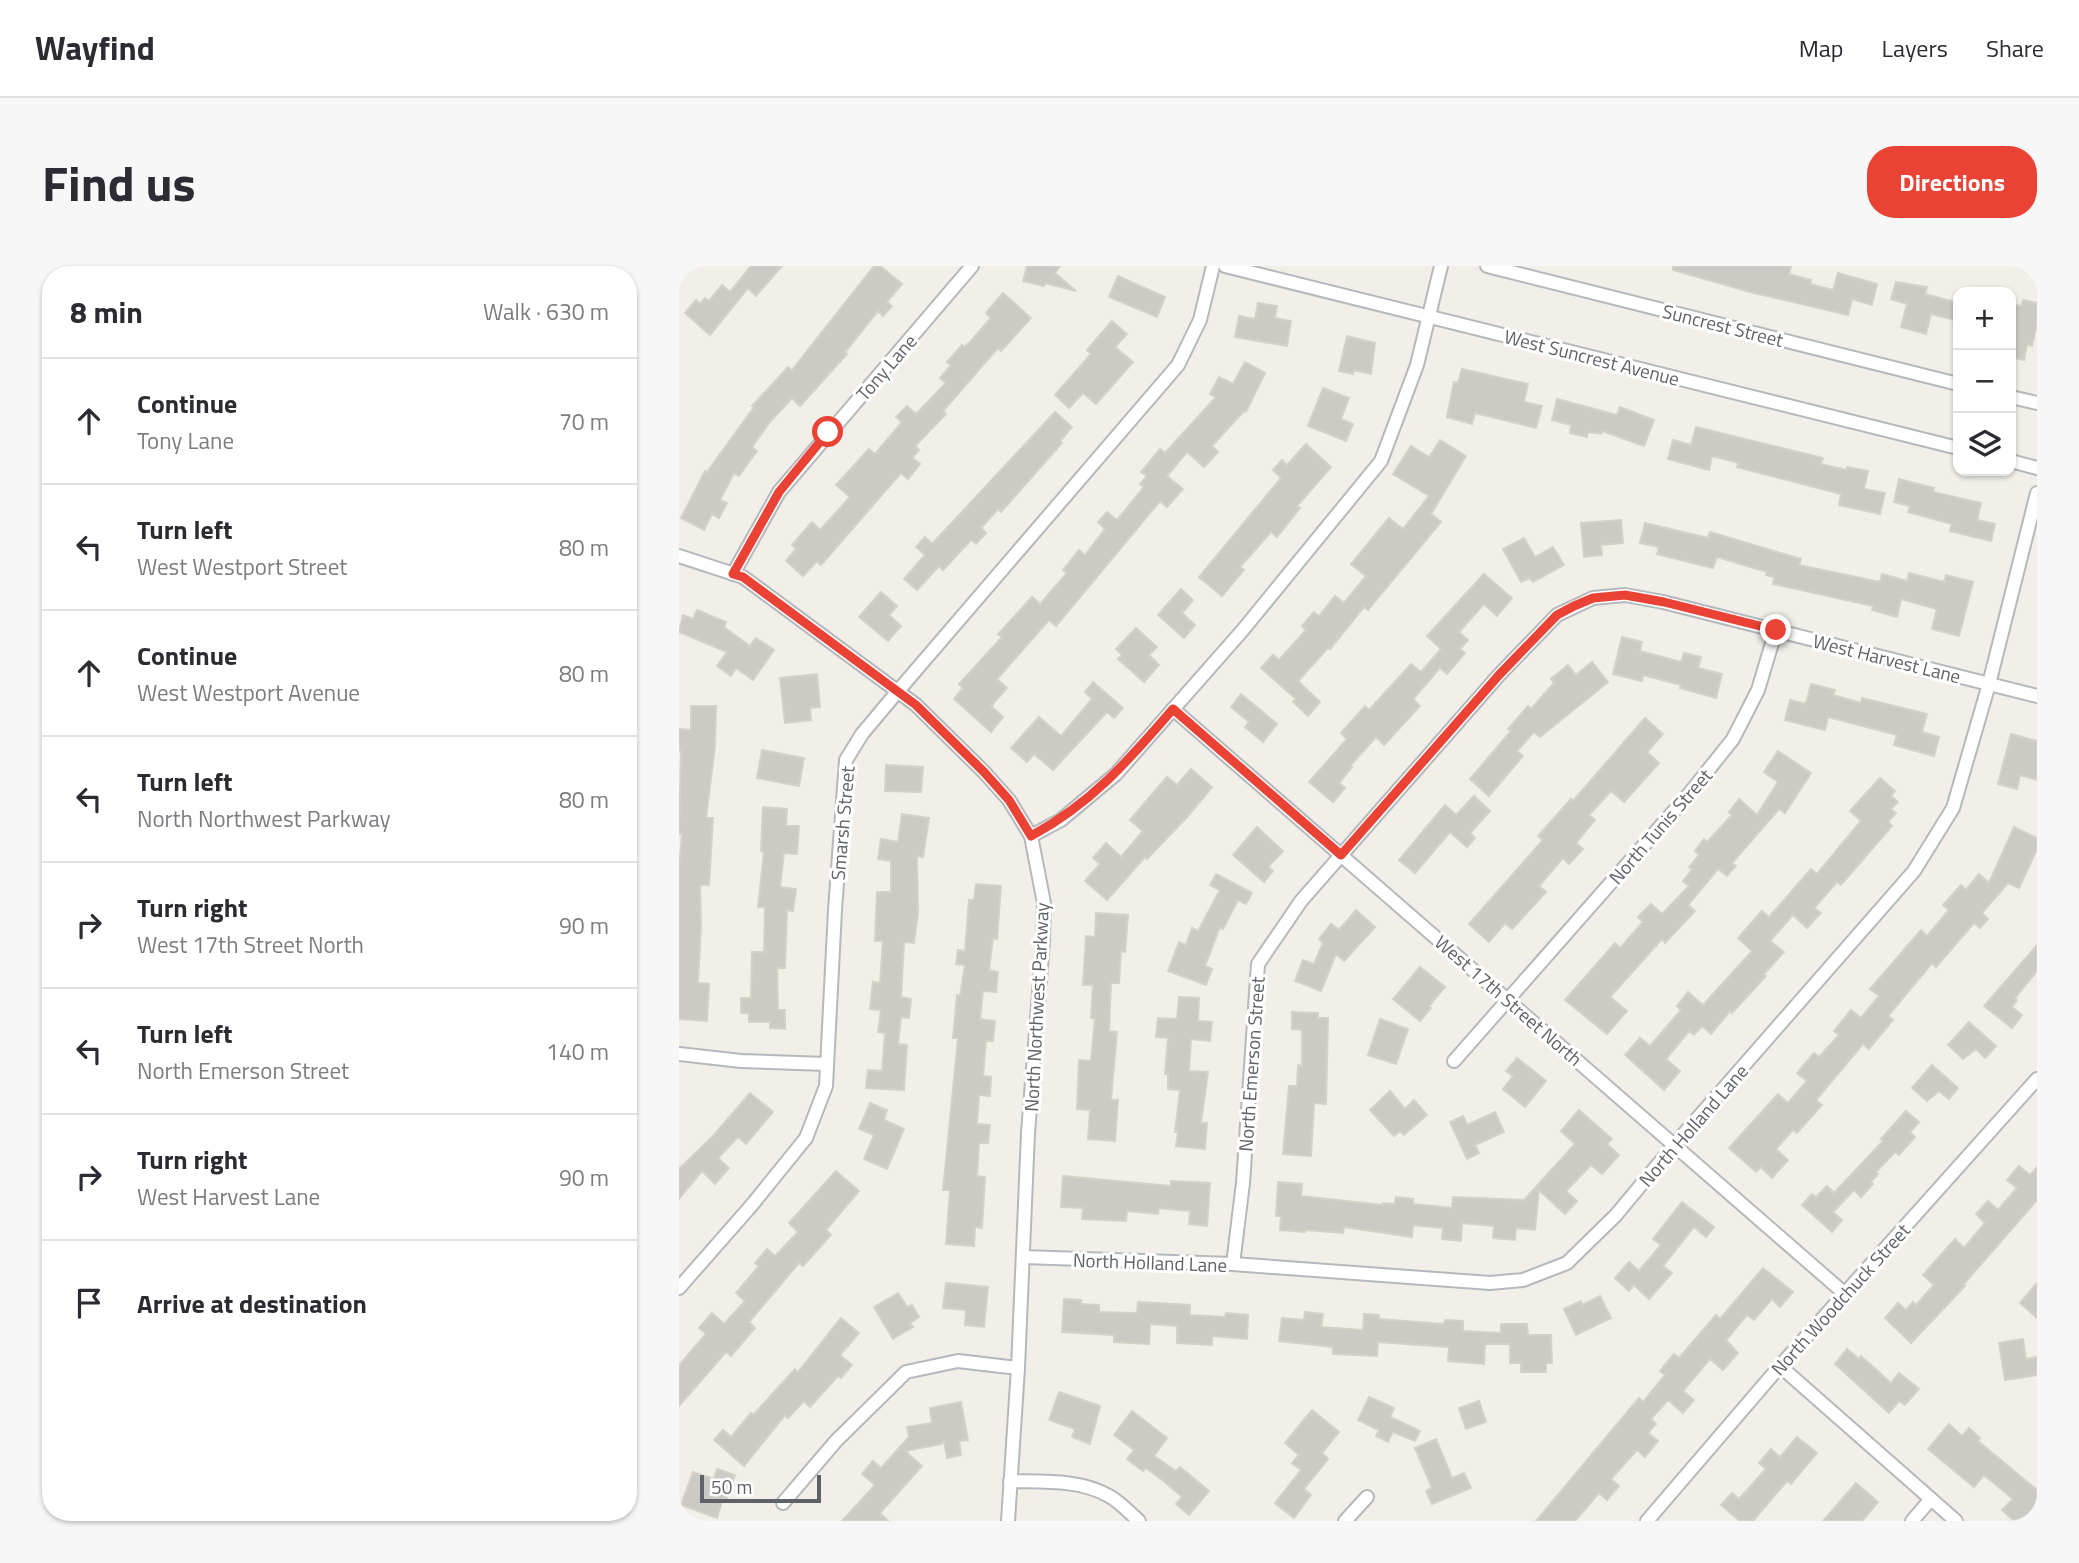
<!DOCTYPE html>
<meta charset="utf-8">
<style>
:root{--surface:#fff;--page:#f7f7f7;--text:#2b2b33;--muted:#7c7c81;--line:#e1e1e2;--accent:#ea4335}
body{margin:0;font-family:"Titillium Web",sans-serif;background:var(--page);color:var(--text)}
.controls{position:absolute;right:21px;top:21px;display:grid;overflow:hidden;border-radius:14px;box-shadow:0 2px 5px #0004}
.controls button{width:63px;height:63px;display:grid;place-items:center;padding:0;border:0;border-bottom:2px solid var(--line);background:var(--surface);color:var(--text);font:35px sans-serif}
.scale{position:absolute;left:21px;bottom:18px;width:121px;box-sizing:border-box;padding-left:7px;border:4px solid #5f6368;border-top:0;font-size:19px;line-height:24px;white-space:nowrap;color:#5f6368;-webkit-text-stroke:5px #fff;paint-order:stroke}
.stop{position:absolute;width:21px;height:21px;margin:-16px;border:5px solid #ea4335;border-radius:50%;background:#fff}
.stop.end{background:#ea4335;border-color:#fff;box-shadow:0 2px 7px #0008}
.list{margin:0;padding:0;list-style:none}
h2{display:flex;justify-content:space-between;align-items:center;height:91px;margin:0;padding:0 28px;font-size:30px}
h2 small{font-size:23px;font-weight:400;color:var(--muted)}
.list li{display:grid;grid-template-columns:46px 1fr auto;gap:21px;align-items:center;box-sizing:border-box;height:126px;padding:0 28px;border-top:2px solid var(--line)}
.list b{display:block;font-size:26px;white-space:nowrap}
.list p{margin:0;font-size:23px;white-space:nowrap;color:var(--muted)}
.list em{font-size:23px;font-style:normal;color:var(--muted)}
.icon{flex:none;width:38px;height:38px;fill:none;stroke:currentColor;stroke-width:2;stroke-linecap:round;stroke-linejoin:round}
.map{position:relative;flex:none;width:1358px;height:1255px;overflow:hidden;border-radius:28px}
header{display:flex;align-items:center;gap:42px;box-sizing:border-box;height:98px;padding:0 35px;background:var(--surface);border-bottom:2px solid var(--line)}
header strong{font-size:33px}
nav{display:flex;gap:38px;margin-inline-start:auto;font-size:24px}
.intro{display:flex;align-items:center;justify-content:space-between;box-sizing:border-box;height:168px;padding:0 42px}
h1{margin:0;font-size:49px}
.button{padding:18px 32px;border-radius:28px;background:var(--accent);color:#fff;font-size:24px;font-weight:700}
main{display:flex;gap:42px;padding:0 42px}
aside{flex:1;background:var(--surface);border-radius:28px;box-shadow:0 2px 5px #0004}
.map>svg:first-child{display:block}
</style>
<header>
<strong>Wayfind</strong>
<nav><a>Map</a><a>Layers</a><a>Share</a></nav>
</header>
<div class="intro"><h1>Find us</h1><a class="button">Directions</a></div>
<main>
<aside>
<h2>8 min<small>Walk · 630 m</small></h2>
<ul class="list">
<li><svg class="icon" aria-label="ahead" viewBox="0 0 24 24"><path d="M12 20V5M6 11l6-6 6 6"/></svg><div><b>Continue</b><p>Tony Lane</p></div><em>70 m</em></li>
<li><svg class="icon" aria-label="left" viewBox="0 0 24 24"><path d="M17 20v-9H6M10 6l-5 5 5 5"/></svg><div><b>Turn left</b><p>West Westport Street</p></div><em>80 m</em></li>
<li><svg class="icon" aria-label="ahead" viewBox="0 0 24 24"><path d="M12 20V5M6 11l6-6 6 6"/></svg><div><b>Continue</b><p>West Westport Avenue</p></div><em>80 m</em></li>
<li><svg class="icon" aria-label="left" viewBox="0 0 24 24"><path d="M17 20v-9H6M10 6l-5 5 5 5"/></svg><div><b>Turn left</b><p>North Northwest Parkway</p></div><em>80 m</em></li>
<li><svg class="icon" aria-label="right" viewBox="0 0 24 24"><path d="M7 20v-9h11M14 6l5 5-5 5"/></svg><div><b>Turn right</b><p>West 17th Street North</p></div><em>90 m</em></li>
<li><svg class="icon" aria-label="left" viewBox="0 0 24 24"><path d="M17 20v-9H6M10 6l-5 5 5 5"/></svg><div><b>Turn left</b><p>North Emerson Street</p></div><em>140 m</em></li>
<li><svg class="icon" aria-label="right" viewBox="0 0 24 24"><path d="M7 20v-9h11M14 6l5 5-5 5"/></svg><div><b>Turn right</b><p>West Harvest Lane</p></div><em>90 m</em></li>
<li><svg class="icon" aria-label="arrive" viewBox="0 0 24 24"><path d="M6 21V4h12l-3 4 3 4H6"/></svg><div><b>Arrive at destination</b></div></li>
</ul>
</aside>
<div class="map">
<svg width="1358" height="1255" viewBox="0 0 1358 1255">
<rect width="100%" height="100%" fill="#f1efe8"/>
<g fill="#cccac5" stroke="#d6d1c6" stroke-width="2">
<polygon points="72,0 103,0 77,30 69,22 31,69 6,47 17,34 21,38 26,32 30,35 43,19 51,26"/>
<polygon points="195,0 201,0 223,18 208,36 213,40 204,50 199,45 166,86 168,88 121,140 113,132 91,156 73,181 78,185 60,210 55,207 41,234 48,237 40,252 33,248 25,264 2,252 26,205 28,206 75,141 73,140 109,101 113,104"/>
<polygon points="348,0 381,0 376,7 397,25 366,17 365,20 344,15"/>
<polygon points="994,0 1112,0 1110,8 1132,14 1131,18 1154,24 1159,7 1198,18 1193,39 1173,33 1169,49 1071,26 994,4"/>
<polygon points="439,10 486,31 478,51 430,31"/>
<polygon points="1217,16 1248,21 1246,28 1279,37 1279,55 1252,48 1247,68 1222,61 1228,38 1212,33"/>
<polygon points="324,27 352,52 322,85 319,82 264,145 267,148 236,180 240,184 233,192 241,198 229,213 222,207 142,299 138,295 124,310 107,295 117,283 113,279 133,256 141,264 171,231 157,219 190,183 196,188 223,156 217,151 228,140 237,148 267,117 261,112 272,99 268,96 283,79 285,81 291,76 312,52 307,47"/>
<polygon points="1344,34 1358,37 1358,57 1353,80 1348,78 1345,94 1332,91 1332,55 1336,39 1342,40"/>
<polygon points="579,37 598,40 596,52 612,55 608,80 556,71 560,50 576,53"/>
<polygon points="433,55 448,68 436,81 454,96 417,138 404,127 390,142 376,129 412,88 408,84"/>
<polygon points="668,70 696,77 692,108 675,104 674,108 660,105"/>
<polygon points="566,96 586,107 567,146 565,145 533,180 539,186 525,201 508,186 488,210 504,223 488,241 481,235 377,360 370,354 318,413 328,422 312,440 324,451 312,466 275,433 284,422 280,418 323,371 319,368 353,331 361,338 388,307 384,304 400,284 406,289 426,263 419,256 428,246 438,254 465,221 461,218 468,210 462,206 481,183 486,187 537,131 531,128 540,111 554,118"/>
<polygon points="783,103 849,118 845,136 863,140 857,162 796,147 793,158 768,151 775,116 779,117"/>
<polygon points="644,122 670,132 662,153 674,158 667,175 629,160"/>
<polygon points="878,133 938,149 941,141 975,154 965,180 923,165 922,168 909,166 908,171 891,167 892,159 873,154"/>
<polygon points="376,146 393,161 381,175 383,177 322,246 319,243 302,262 307,267 297,278 292,274 264,304 260,300 238,324 225,313 246,289 237,281 246,271 253,278"/>
<polygon points="1017,161 1144,192 1142,198 1168,204 1168,201 1189,205 1185,223 1206,227 1201,248 1160,239 1162,228 1058,201 1060,197 1033,190 1030,204 989,193 994,174 1012,179"/>
<polygon points="761,174 787,190 752,248 762,256 689,344 685,341 651,383 649,382 619,415 641,436 629,450 614,436 617,433 582,402 594,389 600,394 627,364 623,360 635,346 640,350 656,330 665,337 687,310 672,298 710,252 724,263 750,230 714,208 732,180 750,191"/>
<polygon points="627,178 652,201 618,240 621,242 598,271 592,266 561,301 565,304 543,330 520,311 602,212 594,204 603,194 608,199"/>
<polygon points="1220,213 1255,222 1254,226 1302,237 1298,254 1316,258 1312,275 1271,265 1273,258 1229,246 1231,240 1215,236"/>
<polygon points="942,254 944,277 922,279 923,289 905,291 902,257"/>
<polygon points="966,257 1029,272 1031,266 1122,293 1120,299 1201,316 1203,308 1228,315 1230,307 1265,316 1267,309 1294,316 1280,370 1253,363 1258,343 1222,333 1218,351 1193,344 1194,340 1094,318 1095,311 1087,309 1088,306 1038,291 1034,302 978,288 980,281 961,277"/>
<polygon points="845,272 856,291 874,281 885,299 854,316 851,312 842,316 824,283"/>
<polygon points="805,308 833,332 818,350 805,338 780,366 789,374 781,383 786,387 768,408 761,402 734,433 741,440 705,479 697,471 671,500 673,501 660,517 666,522 654,536 630,516 668,473 662,467 686,440 690,444 732,398 742,406 762,383 748,370"/>
<polygon points="502,323 514,334 503,347 516,359 505,372 479,349"/>
<polygon points="202,326 218,340 210,349 222,360 209,375 180,351"/>
<polygon points="18,344 47,356 45,361 71,380 77,372 95,384 74,414 57,402 52,410 38,400 48,386 0,366 4,349 14,353"/>
<polygon points="457,362 478,381 470,389 480,399 465,416 439,393 443,389 437,383"/>
<polygon points="943,371 963,376 961,385 1002,396 1005,387 1022,391 1019,402 1043,408 1037,432 1001,422 1002,419 964,409 963,415 934,408"/>
<polygon points="913,396 929,416 861,471 855,466 838,485 844,490 810,530 791,513 832,465 829,463 849,440 852,443 875,417 872,413 889,399 897,409"/>
<polygon points="138,408 141,441 131,442 132,454 106,457 101,412"/>
<polygon points="414,416 444,442 435,452 428,446 374,504 355,488 348,496 332,482 360,451 382,470 413,433 406,426"/>
<polygon points="1132,418 1156,424 1154,429 1182,437 1183,432 1248,448 1243,466 1260,471 1255,490 1215,479 1218,469 1149,451 1146,464 1106,454 1111,434 1127,438"/>
<polygon points="562,428 598,458 584,476 566,461 570,456 552,441"/>
<polygon points="12,440 37,440 36,480 27,552 34,552 30,619 21,619 22,660 19,717 30,718 28,755 0,753 0,604 3,568 0,568 2,485 0,484 0,463 12,464"/>
<polygon points="966,452 984,468 968,486 980,497 945,536 932,525 910,549 916,554 897,577 904,583 890,598 884,592 860,620 867,626 833,663 826,657 810,676 790,658 864,574 859,570 892,533 894,535"/>
<polygon points="1332,468 1358,475 1358,514 1341,509 1338,523 1319,518"/>
<polygon points="83,484 125,492 120,520 78,512"/>
<polygon points="1099,485 1132,507 1106,547 1100,543 1053,597 1057,600 1048,610 1039,603 1009,639 1016,645 986,677 983,673 931,731 948,745 928,768 886,734 936,677 941,682 964,656 959,651 972,638 983,648 1010,620 1004,615 1013,604 1010,601 1020,589 1016,585 1025,573 1028,576 1053,549 1050,546 1060,533 1078,549 1099,516 1085,506"/>
<polygon points="207,499 244,501 242,526 206,525"/>
<polygon points="512,503 533,521 509,550 468,593 466,591 428,634 406,615 421,598 414,592 427,577 442,591 464,565 451,554 488,511 498,519"/>
<polygon points="1201,512 1216,525 1212,530 1219,536 1212,543 1217,547 1209,556 1213,560 1162,619 1158,616 1135,642 1142,647 1128,662 1114,649 1091,675 1105,686 1085,708 1087,710 1053,747 1051,745 1032,768 1023,760 1015,769 1010,765 987,793 1001,805 985,824 946,789 961,772 971,780 1002,744 998,740 1009,726 1024,739 1073,685 1059,672 1083,645 1090,651 1132,603 1138,608 1182,555 1171,545"/>
<polygon points="795,530 811,545 791,567 796,572 788,581 771,566 736,607 720,594 766,539 777,549"/>
<polygon points="84,541 108,543 107,560 120,560 118,588 105,587 101,621 117,623 114,645 108,644 106,702 98,702 99,744 106,744 106,763 91,762 91,756 70,756 70,747 62,747 62,732 72,732 73,686 85,686 86,641 79,641 85,586 82,585"/>
<polygon points="223,548 250,552 244,591 238,590 239,647 235,677 225,676 222,731 232,733 230,752 222,751 219,778 228,779 225,824 187,822 189,804 203,805 206,767 199,766 202,744 191,743 194,716 201,717 204,675 196,675 198,626 212,626 212,595 199,593 202,573 219,576"/>
<polygon points="578,561 604,585 589,601 594,605 585,616 554,589"/>
<polygon points="1335,561 1358,572 1358,583 1340,622 1329,617 1303,647 1309,653 1301,662 1295,657 1257,701 1253,697 1209,750 1214,754 1190,783 1184,778 1137,834 1143,839 1118,867 1114,864 1097,883 1109,894 1093,912 1082,901 1077,906 1050,882 1099,828 1109,837 1128,815 1118,807 1135,787 1140,791 1160,769 1155,765 1172,744 1182,752 1200,730 1191,723 1242,664 1248,670 1270,644 1264,639 1282,619 1287,624 1300,608 1310,617"/>
<polygon points="537,608 573,627 567,638 559,634 544,663 541,661 526,700 533,703 527,719 489,705 500,676 507,679 513,662 519,665 541,624 531,619"/>
<polygon points="297,618 322,620 318,673 314,672 310,704 319,706 317,726 304,725 301,753 316,755 314,775 307,775 304,810 312,811 311,830 300,829 298,858 311,859 309,877 300,877 298,910 306,911 303,962 296,961 295,980 267,978 271,924 264,924 279,772 274,772 278,729 281,730 286,699 277,698 279,684 286,685 290,634 295,634"/>
<polygon points="677,644 696,661 665,695 657,688 642,725 616,715 624,694 635,698 644,677 640,673 652,658 660,664"/>
<polygon points="417,647 449,649 446,686 442,685 440,717 432,717 430,765 438,766 432,834 439,834 436,875 409,873 411,844 398,843 400,794 412,795 416,752 412,752 414,719 404,719 407,670 416,671"/>
<polygon points="1358,679 1358,705 1336,732 1338,734 1333,741 1343,749 1333,762 1305,740"/>
<polygon points="741,701 766,721 750,740 752,742 741,755 714,733"/>
<polygon points="500,731 520,732 519,755 533,756 531,775 512,773 510,805 529,806 522,857 528,857 526,883 497,880 499,866 496,866 501,824 489,823 489,808 486,808 489,772 477,771 479,752 498,753"/>
<polygon points="613,746 639,747 639,752 649,752 647,838 635,837 632,890 604,888 610,820 618,820 619,799 623,800 623,764 613,763"/>
<polygon points="701,753 729,763 717,798 689,789"/>
<polygon points="1290,756 1317,780 1306,792 1297,783 1284,793 1269,779"/>
<polygon points="838,792 867,815 846,841 824,823 834,810 827,805"/>
<polygon points="1253,799 1279,822 1270,833 1260,825 1248,835 1233,822"/>
<polygon points="711,825 726,843 735,834 748,849 725,869 721,865 715,870 691,844"/>
<polygon points="71,827 94,846 67,878 59,871 39,892 50,902 36,918 23,905 0,933 0,903 34,870"/>
<polygon points="191,837 208,844 205,854 225,863 208,903 185,893 195,869 180,863"/>
<polygon points="900,844 933,873 928,878 940,889 923,908 912,899 887,925 898,935 886,948 860,924 856,964 837,962 836,974 814,972 815,960 783,957 782,975 763,973 764,962 734,959 733,971 665,961 664,967 626,964 626,966 601,964 602,950 597,950 599,916 623,918 622,930 704,939 704,937 716,938 717,931 734,933 734,938 773,942 774,931 845,934 896,878 882,865"/>
<polygon points="1227,845 1240,856 1231,866 1236,871 1220,889 1216,886 1197,906 1199,908 1192,916 1194,918 1182,931 1175,924 1154,946 1163,954 1153,966 1123,939 1133,928 1137,931 1148,920 1155,927 1204,875 1202,873"/>
<polygon points="816,846 825,866 796,879 800,887 788,893 771,856 784,850 788,859"/>
<polygon points="1340,900 1351,909 1358,901 1358,934 1284,1019 1286,1020 1232,1077 1206,1052 1219,1037 1227,1044 1234,1036 1237,1039 1255,1019 1244,1009 1276,973 1285,982 1306,957 1297,948 1309,935 1319,944 1338,922 1328,914"/>
<polygon points="157,905 180,925 147,964 152,969 124,1000 120,997 70,1056 76,1062 52,1090 47,1086 0,1140 0,1099 27,1068 20,1062 33,1047 45,1058 66,1035 57,1027 80,1000 76,997 88,983 96,990 119,966 110,957"/>
<polygon points="384,910 492,920 492,915 531,917 528,960 510,958 511,945 480,942 479,948 448,945 447,955 403,953 404,942 382,941"/>
<polygon points="1003,936 1035,961 1027,971 1015,961 984,1000 993,1007 970,1033 955,1019 950,1025 936,1012 950,996 960,1005 982,979 974,973"/>
<polygon points="1084,1002 1114,1026 1101,1041 1093,1033 1075,1054 1068,1049 1047,1074 1059,1087 1044,1104 1031,1093 1004,1125 1015,1134 1004,1147 989,1134 972,1153 977,1158 969,1167 979,1175 966,1191 958,1184 932,1213 940,1220 928,1234 920,1227 896,1255 857,1255 960,1132 964,1136 986,1109 981,1105 995,1088 1000,1092 1037,1049 1041,1053"/>
<polygon points="267,1017 309,1021 305,1061 286,1059 287,1044 264,1042"/>
<polygon points="1358,1017 1358,1052 1341,1037"/>
<polygon points="219,1027 228,1041 233,1039 240,1051 231,1057 234,1061 214,1073 195,1041"/>
<polygon points="921,1030 932,1052 897,1069 885,1043 902,1035 903,1039"/>
<polygon points="385,1033 402,1034 402,1038 420,1039 420,1046 458,1047 459,1036 511,1039 511,1049 546,1051 547,1047 569,1049 568,1073 533,1070 533,1079 498,1077 498,1060 471,1058 470,1078 435,1076 435,1069 383,1066"/>
<polygon points="626,1046 644,1048 642,1061 684,1064 685,1048 700,1049 700,1053 765,1058 766,1054 784,1055 784,1065 822,1067 822,1058 848,1058 849,1069 872,1069 873,1097 867,1097 867,1106 842,1106 842,1097 831,1097 831,1078 806,1078 805,1098 769,1095 770,1081 699,1076 698,1090 654,1088 654,1081 600,1075 603,1052 625,1054"/>
<polygon points="162,1052 180,1067 161,1089 173,1099 162,1112 159,1110 131,1141 125,1135 109,1152 106,1149 65,1200 35,1174 44,1164 52,1171 72,1147 74,1149 116,1103 119,1106"/>
<polygon points="1344,1073 1347,1093 1358,1091 1358,1109 1326,1114 1320,1077"/>
<polygon points="1168,1083 1180,1093 1182,1090 1212,1117 1220,1107 1240,1123 1226,1139 1220,1135 1210,1147 1156,1098"/>
<polygon points="380,1126 421,1140 411,1178 393,1171 396,1163 370,1154"/>
<polygon points="690,1131 715,1142 711,1151 741,1165 736,1175 714,1166 709,1176 697,1170 700,1164 679,1154"/>
<polygon points="800,1135 807,1156 787,1163 780,1142"/>
<polygon points="282,1136 289,1174 280,1175 282,1189 268,1192 265,1175 262,1178 226,1185 243,1200 201,1247 209,1255 163,1255 196,1219 183,1208 194,1195 202,1202 230,1171 228,1161 253,1157 251,1142"/>
<polygon points="633,1144 660,1166 643,1187 649,1193 625,1223 632,1229 615,1252 596,1237 622,1204 613,1197 620,1189 606,1177"/>
<polygon points="453,1145 488,1172 475,1190 497,1205 501,1201 530,1225 510,1249 497,1238 503,1231 487,1217 467,1202 464,1205 448,1193 455,1184 435,1169"/>
<polygon points="1270,1158 1283,1170 1290,1162 1301,1172 1299,1175 1358,1224 1358,1255 1335,1255 1323,1244 1334,1233 1305,1209 1295,1221 1249,1183"/>
<polygon points="1118,1171 1138,1187 1112,1218 1108,1215 1074,1255 1061,1255 1042,1239 1053,1227 1060,1233 1087,1203 1080,1197 1092,1183 1101,1191"/>
<polygon points="757,1173 773,1212 785,1207 792,1222 753,1238 747,1225 753,1222 736,1182"/>
<polygon points="38,1203 56,1209 47,1234 44,1232 38,1252 2,1239 14,1206 35,1213"/>
<polygon points="1177,1217 1199,1236 1183,1255 1144,1255"/>
</g>
<g fill="none" stroke-linecap="round" stroke-linejoin="round">
<g stroke="#b5b8bc" stroke-width="16">
<g id="street">
<polyline points="546,0 1279,182"/>
<polyline points="808,0 1279,118"/>
<polyline points="1332,131 1358,137"/>
<polyline points="1332,195 1358,202"/>
<polyline points="0,290 64,311 237,439 305,506 330,534 352,570 365,637 364,676 349,867 339,1102 329,1255"/>
<polyline points="54,308 100,226 293,0"/>
<polyline points="494,443 1165,1027"/>
<polyline points="352,570 382,554 437,508 563,365 702,195 738,99 762,0"/>
<polyline points="0,788 62,795 148,798"/>
<polyline points="775,795 1010,528 1054,473 1079,424 1097,364"/>
<polyline points="344,991 554,998 811,1017 844,1014 888,997 937,949 996,878 1235,605 1274,542 1310,418 1358,227"/>
<polyline points="554,998 564,917 579,698 622,635 820,409 878,349 914,332 946,329 984,336 1358,430"/>
<polyline points="0,1022 72,940 127,872 147,820 156,644 167,494 183,468 219,425 499,99 521,54 534,0"/>
<polyline points="1101,1100 1277,1255"/>
<path d="M331,1215C364,1216 400,1213 430,1230C441,1236 451,1247 460,1255"/>
<polyline points="104,1237 157,1175 227,1106 279,1095 339,1102"/>
<polyline points="666,1255 688,1231"/>
<polyline points="968,1255 1101,1100 1358,813"/>
<polyline points="1233,1255 1252,1233"/>
</g>
</g>
<use href="#street" stroke="#fff" stroke-width="12"/>
</g>
<g fill="none" stroke-linecap="round" stroke-linejoin="round">
<path stroke="#ea4335" stroke-width="9" d="M149,166L100,226L54,308L64,311L237,439L305,506L330,534L352,570C412,538 450,494 494,443L662,589L820,409L878,349L895,340L914,332L946,329L985,336L1097,364"/>
</g>
<g text-anchor="middle" dominant-baseline="central" stroke-width="6" stroke-linejoin="round" paint-order="stroke">
<g font-size="19" fill="#5f6368" stroke="#fff">
<text transform="translate(1044 59) rotate(14)">Suncrest Street</text>
<text transform="translate(913 91) rotate(14)">West Suncrest Avenue</text>
<text transform="translate(207 101) rotate(-49)">Tony Lane</text>
<text transform="translate(1208 392) rotate(14)">West Harvest Lane</text>
<text transform="translate(163 557) rotate(-85)">Smarsh Street</text>
<text transform="translate(981 560) rotate(-49)">North Tunis Street</text>
<text transform="translate(830 734) rotate(41)">West 17th Street North</text>
<text transform="translate(357 741) rotate(-87)">North Northwest Parkway</text>
<text transform="translate(572 798) rotate(-86)">North Emerson Street</text>
<text transform="translate(1014 859) rotate(-49)">North Holland Lane</text>
<text transform="translate(471 996) rotate(2)">North Holland Lane</text>
<text transform="translate(1161 1033) rotate(-48)">North Woodchuck Street</text>
</g>
</g>
</svg>
<div class="controls">
<button>+</button>
<button>−</button>
<button><svg class="icon" aria-label="layers" viewBox="0 0 24 24"><path d="M12 4l9 5-9 5-9-5zM3 14l9 5 9-5"/></svg></button>
</div>
<div class="scale">50 m</div>
<div class="stop" style="left:149px;top:166px"></div>
<div class="stop end" style="left:1097px;top:364px"></div>
</div>
</main>
